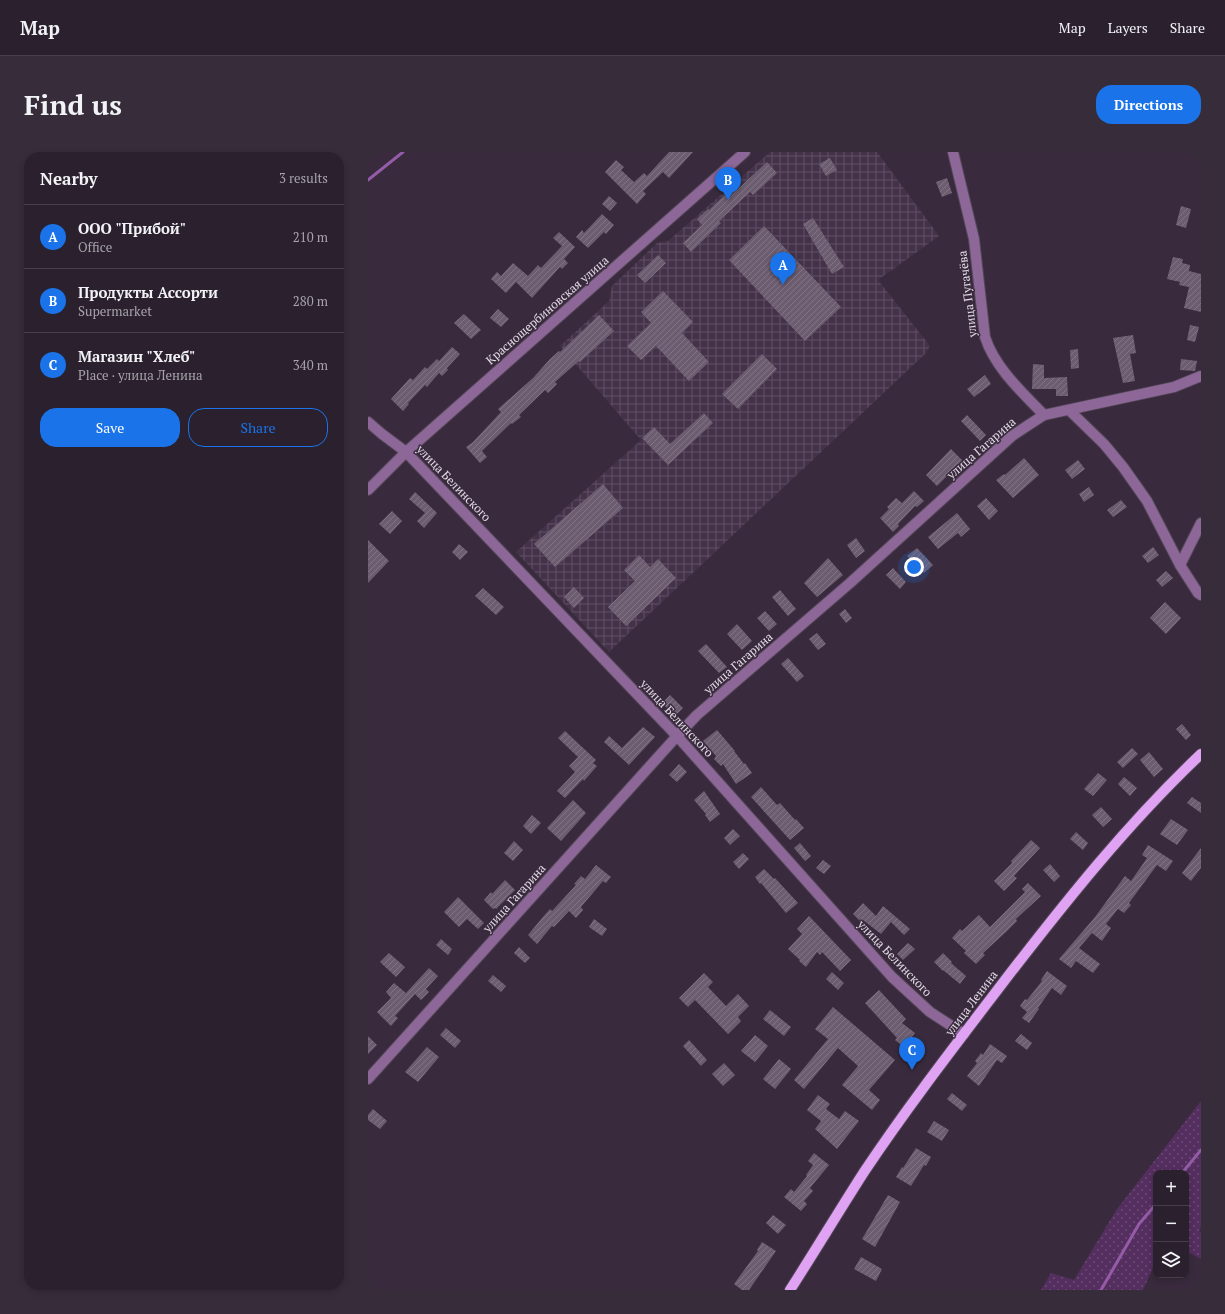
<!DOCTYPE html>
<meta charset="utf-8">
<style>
:root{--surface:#2b202e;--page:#372d3a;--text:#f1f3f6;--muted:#a6a3aa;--line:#473e4a;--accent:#1a73e8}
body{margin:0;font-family:"PT Serif",serif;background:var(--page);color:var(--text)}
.controls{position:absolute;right:12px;bottom:12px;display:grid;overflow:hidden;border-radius:8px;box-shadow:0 2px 6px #0003}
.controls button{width:36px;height:36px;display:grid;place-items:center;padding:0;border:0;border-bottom:1px solid var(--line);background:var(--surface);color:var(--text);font:20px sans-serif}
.you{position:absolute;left:546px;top:415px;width:14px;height:14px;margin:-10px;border:3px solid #fff;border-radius:50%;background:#1a73e8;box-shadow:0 0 0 6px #1a73e833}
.badge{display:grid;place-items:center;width:26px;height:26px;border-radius:50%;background:var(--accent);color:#fff;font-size:13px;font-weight:700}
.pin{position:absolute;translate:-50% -33px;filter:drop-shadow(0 1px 2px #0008)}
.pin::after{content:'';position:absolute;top:21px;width:14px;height:12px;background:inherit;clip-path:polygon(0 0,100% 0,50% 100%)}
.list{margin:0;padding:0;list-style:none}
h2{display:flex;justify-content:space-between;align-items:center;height:52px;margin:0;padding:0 16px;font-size:17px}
h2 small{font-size:13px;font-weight:400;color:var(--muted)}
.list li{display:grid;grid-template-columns:26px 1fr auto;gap:12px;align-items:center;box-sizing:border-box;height:64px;padding:0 16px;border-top:1px solid var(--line)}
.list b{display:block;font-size:15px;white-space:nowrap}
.list p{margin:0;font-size:13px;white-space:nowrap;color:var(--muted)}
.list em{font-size:13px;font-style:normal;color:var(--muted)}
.actions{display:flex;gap:8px;padding:12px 16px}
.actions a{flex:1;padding:9px 0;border:1px solid var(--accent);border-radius:16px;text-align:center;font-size:14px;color:var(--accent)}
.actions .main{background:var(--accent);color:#fff}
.icon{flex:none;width:22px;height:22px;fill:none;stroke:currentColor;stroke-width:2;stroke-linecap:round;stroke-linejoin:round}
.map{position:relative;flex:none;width:833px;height:1138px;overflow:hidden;border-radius:16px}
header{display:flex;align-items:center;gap:24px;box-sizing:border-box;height:56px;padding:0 20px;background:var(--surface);border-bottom:1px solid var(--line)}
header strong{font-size:19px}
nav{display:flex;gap:22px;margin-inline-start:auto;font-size:14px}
.intro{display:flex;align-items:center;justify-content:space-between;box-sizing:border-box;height:96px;padding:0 24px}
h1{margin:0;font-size:28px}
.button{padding:10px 18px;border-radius:16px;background:var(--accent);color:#fff;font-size:14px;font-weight:700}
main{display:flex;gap:24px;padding:0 24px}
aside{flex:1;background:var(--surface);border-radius:16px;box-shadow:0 2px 6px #0003}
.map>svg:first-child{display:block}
</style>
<header>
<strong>Map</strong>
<nav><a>Map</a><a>Layers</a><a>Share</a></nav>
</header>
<div class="intro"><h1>Find us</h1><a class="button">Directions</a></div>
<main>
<aside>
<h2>Nearby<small>3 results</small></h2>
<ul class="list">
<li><span class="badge">A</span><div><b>ООО &quot;Прибой&quot;</b><p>Office</p></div><em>210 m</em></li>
<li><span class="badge">B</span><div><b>Продукты Ассорти</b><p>Supermarket</p></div><em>280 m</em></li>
<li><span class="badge">C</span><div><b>Магазин &quot;Хлеб&quot;</b><p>Place · улица Ленина</p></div><em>340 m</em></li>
</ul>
<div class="actions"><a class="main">Save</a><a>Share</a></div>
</aside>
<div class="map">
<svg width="833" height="1138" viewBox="0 0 833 1138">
<defs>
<pattern id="industrial-grid" width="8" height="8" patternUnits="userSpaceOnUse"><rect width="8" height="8" fill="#44324a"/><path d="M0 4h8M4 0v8" fill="none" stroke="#5f4f64"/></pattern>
<pattern id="grass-dots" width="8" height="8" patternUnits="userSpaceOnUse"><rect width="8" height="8" fill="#542e5f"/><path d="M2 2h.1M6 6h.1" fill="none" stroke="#6c4c76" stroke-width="1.8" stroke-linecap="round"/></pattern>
<pattern id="building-hatch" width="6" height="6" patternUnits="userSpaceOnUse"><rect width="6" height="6" fill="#6d5d71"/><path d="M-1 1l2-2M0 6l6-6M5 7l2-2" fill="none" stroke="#827485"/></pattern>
</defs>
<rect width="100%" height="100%" fill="#392b3d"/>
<polygon fill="url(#industrial-grid)" points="402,0 509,0 571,84 510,128 562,194 558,201 241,500 148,400 273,288 192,194 241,149 244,134 289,91 300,89"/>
<polygon fill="url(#grass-dots)" points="833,949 833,1075 831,1079 833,1080 833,1107 818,1099 818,1021 788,1021 788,1109 775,1138 673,1138 683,1121 706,1128 749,1057"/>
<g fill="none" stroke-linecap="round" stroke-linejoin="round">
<g stroke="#945ba6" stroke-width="3">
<polyline points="0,28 35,0"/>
<polyline points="814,1021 833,998"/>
<polyline points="733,1138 771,1072 788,1052"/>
</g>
</g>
<g fill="url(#building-hatch)">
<polygon points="301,0 325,0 301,26 295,20 275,39 278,42 269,52 237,20 248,8 256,15 253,18 266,30 276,21 279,24"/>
<polygon points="462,6 469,18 458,24 451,12"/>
<polygon points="399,10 409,21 385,43 382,40 351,69 353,71 323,100 315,91 334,73 329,67 340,57 341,58 365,35 369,38"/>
<polygon points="579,26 584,41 574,45 568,30"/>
<polygon points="241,44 249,51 242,59 234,52"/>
<polygon points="813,54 823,57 818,76 808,73"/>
<polygon points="234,62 246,73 238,82 236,80 220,96 208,85 214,78 216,81"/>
<polygon points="445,66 476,115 464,122 435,72"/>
<polygon points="396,74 473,155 437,189 361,108"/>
<polygon points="191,80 207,95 196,107 200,111 194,117 192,115 164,146 148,130 138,141 123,127 129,120 133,124 145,111 160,124 170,113 173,116 194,94 185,86"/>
<polygon points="290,103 298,111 277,131 269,123"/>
<polygon points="805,105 815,107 814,111 822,113 821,119 833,122 833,160 816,156 821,135 811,133 812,130 799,127"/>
<polygon points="295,139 325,170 314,181 341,210 321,229 288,194 273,208 259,194 283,171 273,160"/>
<polygon points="130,157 141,167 133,175 122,166"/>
<polygon points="96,162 113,178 103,187 86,171"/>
<polygon points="231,163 246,179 212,210 211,209 187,230 189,232 180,241 177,238 151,263 153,265 144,272 143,271 114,299 119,305 112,311 98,295 105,290 133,260 130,257 165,226 182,207 191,199 192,200"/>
<polygon points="822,173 831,175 827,190 819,188"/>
<polygon points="765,183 768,201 762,202 767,229 755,231 745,186"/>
<polygon points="84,195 92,202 79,216 80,218 74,224 71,221 59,235 57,233 40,251 41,252 35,259 23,247 42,226 45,228 57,215 59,217 69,207 71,209"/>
<polygon points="710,197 711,216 703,217 702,198"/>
<polygon points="394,202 409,217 370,257 354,242"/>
<polygon points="813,207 829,209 827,219 812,218"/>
<polygon points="665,212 676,213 676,226 699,225 700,244 688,244 688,237 664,237"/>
<polygon points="617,223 623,232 606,245 599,237"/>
<polygon points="336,261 345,271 300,313 274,286 286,275 302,292"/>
<polygon points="599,263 618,283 612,289 593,269"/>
<polygon points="583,297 596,310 586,319 585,318 569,334 558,323"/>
<polygon points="656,306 671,323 645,346 628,328 636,322 637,323"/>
<polygon points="710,308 717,317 704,327 697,318"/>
<polygon points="235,332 255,356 187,415 166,392"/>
<polygon points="721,335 726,343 716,350 711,342"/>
<polygon points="546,339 556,349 549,355 547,354 530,372 531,374 525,380 512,366 521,357 519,355 528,346 534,351"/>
<polygon points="47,340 69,361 56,376 49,369 57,361 41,347"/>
<polygon points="618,346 630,359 621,368 609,354"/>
<polygon points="753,348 759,355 745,365 739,358"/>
<polygon points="24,359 34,369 22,382 11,372"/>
<polygon points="589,361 602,377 593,385 590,381 570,397 560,385"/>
<polygon points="488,386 497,399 488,406 479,393"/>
<polygon points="0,388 21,409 0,431"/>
<polygon points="91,392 100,400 92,408 84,400"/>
<polygon points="785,395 791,403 780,411 774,404"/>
<polygon points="549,396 565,413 556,421 539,404"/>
<polygon points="271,403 282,415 290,407 308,426 258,474 240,455 267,429 256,418"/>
<polygon points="460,406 475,423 449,445 436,431"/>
<polygon points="525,416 538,430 532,437 518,423"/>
<polygon points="798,419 805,426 794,435 788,428"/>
<polygon points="206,435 216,446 206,456 196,445"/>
<polygon points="115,436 136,455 128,463 107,444"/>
<polygon points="412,438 428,457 420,464 404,445"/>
<polygon points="797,450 813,466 798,482 782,466"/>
<polygon points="477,457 484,466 478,471 471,462"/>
<polygon points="397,459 409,472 401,479 389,466"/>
<polygon points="369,472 384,489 374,498 359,482"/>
<polygon points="449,481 458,492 450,498 441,487"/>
<polygon points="338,492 359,515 351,521 330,499"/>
<polygon points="420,506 436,524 429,530 413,512"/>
<polygon points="302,543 315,556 307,564 294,551"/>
<polygon points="814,572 823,583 818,588 808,577"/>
<polygon points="275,575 287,585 261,613 236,590 241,584 254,596"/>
<polygon points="349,578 367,599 366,599 376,612 377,611 384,621 368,632 355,612 353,614 346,607 348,604 335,589"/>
<polygon points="197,579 228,608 225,611 229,614 216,629 215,627 197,646 189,639 207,620 201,614 210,605 190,586"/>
<polygon points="764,596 770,602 755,616 749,610"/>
<polygon points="781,600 795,617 786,625 772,608"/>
<polygon points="311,612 319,620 309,630 301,623"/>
<polygon points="730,621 739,628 725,644 716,637"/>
<polygon points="756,625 769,636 762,644 750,632"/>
<polygon points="393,635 409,653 412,651 427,668 428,667 436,676 422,688 383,645"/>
<polygon points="336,639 352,662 342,670 337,663 338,662 326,648"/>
<polygon points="824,645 833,651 833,661 819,651"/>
<polygon points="205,648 218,661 193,689 179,676"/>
<polygon points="733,655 744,667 735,675 724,663"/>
<polygon points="164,663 173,671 163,682 155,674"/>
<polygon points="803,667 820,678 809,693 792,682"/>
<polygon points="365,677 372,684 362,693 356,686"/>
<polygon points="708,680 720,691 715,698 702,687"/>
<polygon points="663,688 672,696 646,724 649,726 636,739 626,729 644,711 643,709"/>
<polygon points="146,689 155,698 145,709 136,701"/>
<polygon points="432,691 443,704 437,709 426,696"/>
<polygon points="780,693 805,709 798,719 789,713 761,751 763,753 756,761 750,757 738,772 743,776 734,789 724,781 711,796 732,812 725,821 708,809 703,816 691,807 727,765 757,724 763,729 779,706 774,703"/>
<polygon points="833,696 833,716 823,729 814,721"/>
<polygon points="375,701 381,707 371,717 365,710"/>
<polygon points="455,708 463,714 456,722 448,716"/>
<polygon points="682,712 692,724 686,730 675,718"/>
<polygon points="228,713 243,725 238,731 235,729 213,755 215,758 208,766 201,759 186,775 184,774 169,792 160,783 174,766 182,757 184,759 208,733 206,732 213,724 217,727"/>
<polygon points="396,717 406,727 407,726 430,751 418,761 393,731 392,732 387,725"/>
<polygon points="137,728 147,738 128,757 127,756 125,757 116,748 123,740 124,742"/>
<polygon points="660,731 673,744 648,767 649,769 638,780 615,801 617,803 608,812 596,801 598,799 584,786 592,777 594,779 611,763 622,775 657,740 654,737"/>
<polygon points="90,745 116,771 110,777 99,767 91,775 76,760"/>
<polygon points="495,751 508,764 515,754 542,777 536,783 523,770 513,782 495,768 493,770 485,762"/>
<polygon points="441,764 483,808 472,819 454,800 452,803 449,800 438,815 431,809 432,808 420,797 434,782 429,777"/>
<polygon points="226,767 239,777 234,784 221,775"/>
<polygon points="73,787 84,797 80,803 68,793"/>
<polygon points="540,791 547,797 535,808 529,802"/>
<polygon points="151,795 162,806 157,811 146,801"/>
<polygon points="21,801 37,815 28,825 12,810"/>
<polygon points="575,801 584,810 583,811 598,824 592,832 575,818 575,819 566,810"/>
<polygon points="61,816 70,824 58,837 61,840 53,848 47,842 27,864 30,866 23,874 9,860 23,846 18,840 26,831 38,841"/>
<polygon points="679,819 699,834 693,843 684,836 670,856 671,857 661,871 654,866 659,860 652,854 657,847 659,848 674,829 673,828"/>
<polygon points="464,820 476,831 470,838 458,827"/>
<polygon points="336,821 345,830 340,835 358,854 370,842 381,854 370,865 373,869 360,882 327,848 320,855 311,846"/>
<polygon points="125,823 138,834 133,840 120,829"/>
<polygon points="511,838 538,867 534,871 547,881 536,895 527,888 529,886 497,851"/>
<polygon points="465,855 527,908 501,938 512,948 504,958 474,933 490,914 470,896 436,937 426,928 460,887 447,877"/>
<polygon points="402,858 423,875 416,884 395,867"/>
<polygon points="78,876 93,889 87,896 72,883"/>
<polygon points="653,882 664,891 659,898 647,889"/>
<polygon points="387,883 400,894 387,910 373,899"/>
<polygon points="0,884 9,893 0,902"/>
<polygon points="321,888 339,908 333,914 315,894"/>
<polygon points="622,892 639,904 634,911 629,908 611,934 599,924 609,911 607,909 613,901 615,903"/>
<polygon points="59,895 71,905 50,930 37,920"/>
<polygon points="411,907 423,917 407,937 395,927"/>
<polygon points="356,911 367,923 355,934 344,922"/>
<polygon points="584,941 599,953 594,959 579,947"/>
<polygon points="450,943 462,952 458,957 471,967 477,959 491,969 469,997 447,977 453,969 439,958"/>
<polygon points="5,957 19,969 12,977 0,968 0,963"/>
<polygon points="566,969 581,978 574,989 559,980"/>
<polygon points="548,996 563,1005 558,1014 556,1013 543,1034 528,1025 534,1015 535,1016"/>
<polygon points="446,1001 461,1013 442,1036 445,1039 436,1049 439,1052 433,1059 416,1045 423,1037 426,1040 439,1024 438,1023 445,1013 440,1009"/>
<polygon points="520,1043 532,1050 507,1095 494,1087"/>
<polygon points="405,1063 418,1073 410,1082 398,1071"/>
<polygon points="394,1090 408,1099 381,1138 374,1138 366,1132 390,1099 389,1098"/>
<polygon points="493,1105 514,1117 508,1129 486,1117"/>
</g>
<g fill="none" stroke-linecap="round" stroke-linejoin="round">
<g stroke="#544758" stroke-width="12">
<g id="minor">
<path d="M585,0L606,87L617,185C627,216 654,240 676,263"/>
<polyline points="701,258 736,292 755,315 779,349 812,413 830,441 833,443"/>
<polyline points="0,270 14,282 38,300 309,584 524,825 562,860 596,882"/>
<polyline points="0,338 38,300 377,0"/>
<polyline points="812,413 833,371"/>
<polyline points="0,927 309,584 329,563 482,431 644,284 662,272 676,263 806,235 833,224"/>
</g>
</g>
<g stroke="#544758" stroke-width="12">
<path id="major" d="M422,1138C447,1099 471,1059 496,1020C540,954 589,891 637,828C698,749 760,671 833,602"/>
</g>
<use href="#minor" stroke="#8c6798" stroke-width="10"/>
<use href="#major" stroke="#e0a3f3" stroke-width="10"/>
</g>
<g text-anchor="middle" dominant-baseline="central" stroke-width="3" stroke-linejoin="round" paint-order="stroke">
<g font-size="12" fill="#e4dbe7" stroke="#392b3d">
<text transform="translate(599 142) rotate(-97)">улица Пугачёва</text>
<text transform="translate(179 158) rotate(-41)">Краснощербиновская улица</text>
<text transform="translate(613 296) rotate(-41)">улица Гагарина</text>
<text transform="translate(86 331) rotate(46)">улица Белинского</text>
<text transform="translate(370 511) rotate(-41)">улица Гагарина</text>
<text transform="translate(309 566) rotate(47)">улица Белинского</text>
<text transform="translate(146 746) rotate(-48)">улица Гагарина</text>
<text transform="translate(527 806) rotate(46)">улица Белинского</text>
<text transform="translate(603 851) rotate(-53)">улица Ленина</text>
</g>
</g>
</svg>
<div class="controls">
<button>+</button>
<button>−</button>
<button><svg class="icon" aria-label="layers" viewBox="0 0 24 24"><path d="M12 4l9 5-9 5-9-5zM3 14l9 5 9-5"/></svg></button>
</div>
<div class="you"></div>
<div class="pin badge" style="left:415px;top:133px">A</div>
<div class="pin badge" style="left:360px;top:48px">B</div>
<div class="pin badge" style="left:544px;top:918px">C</div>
</div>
</main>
